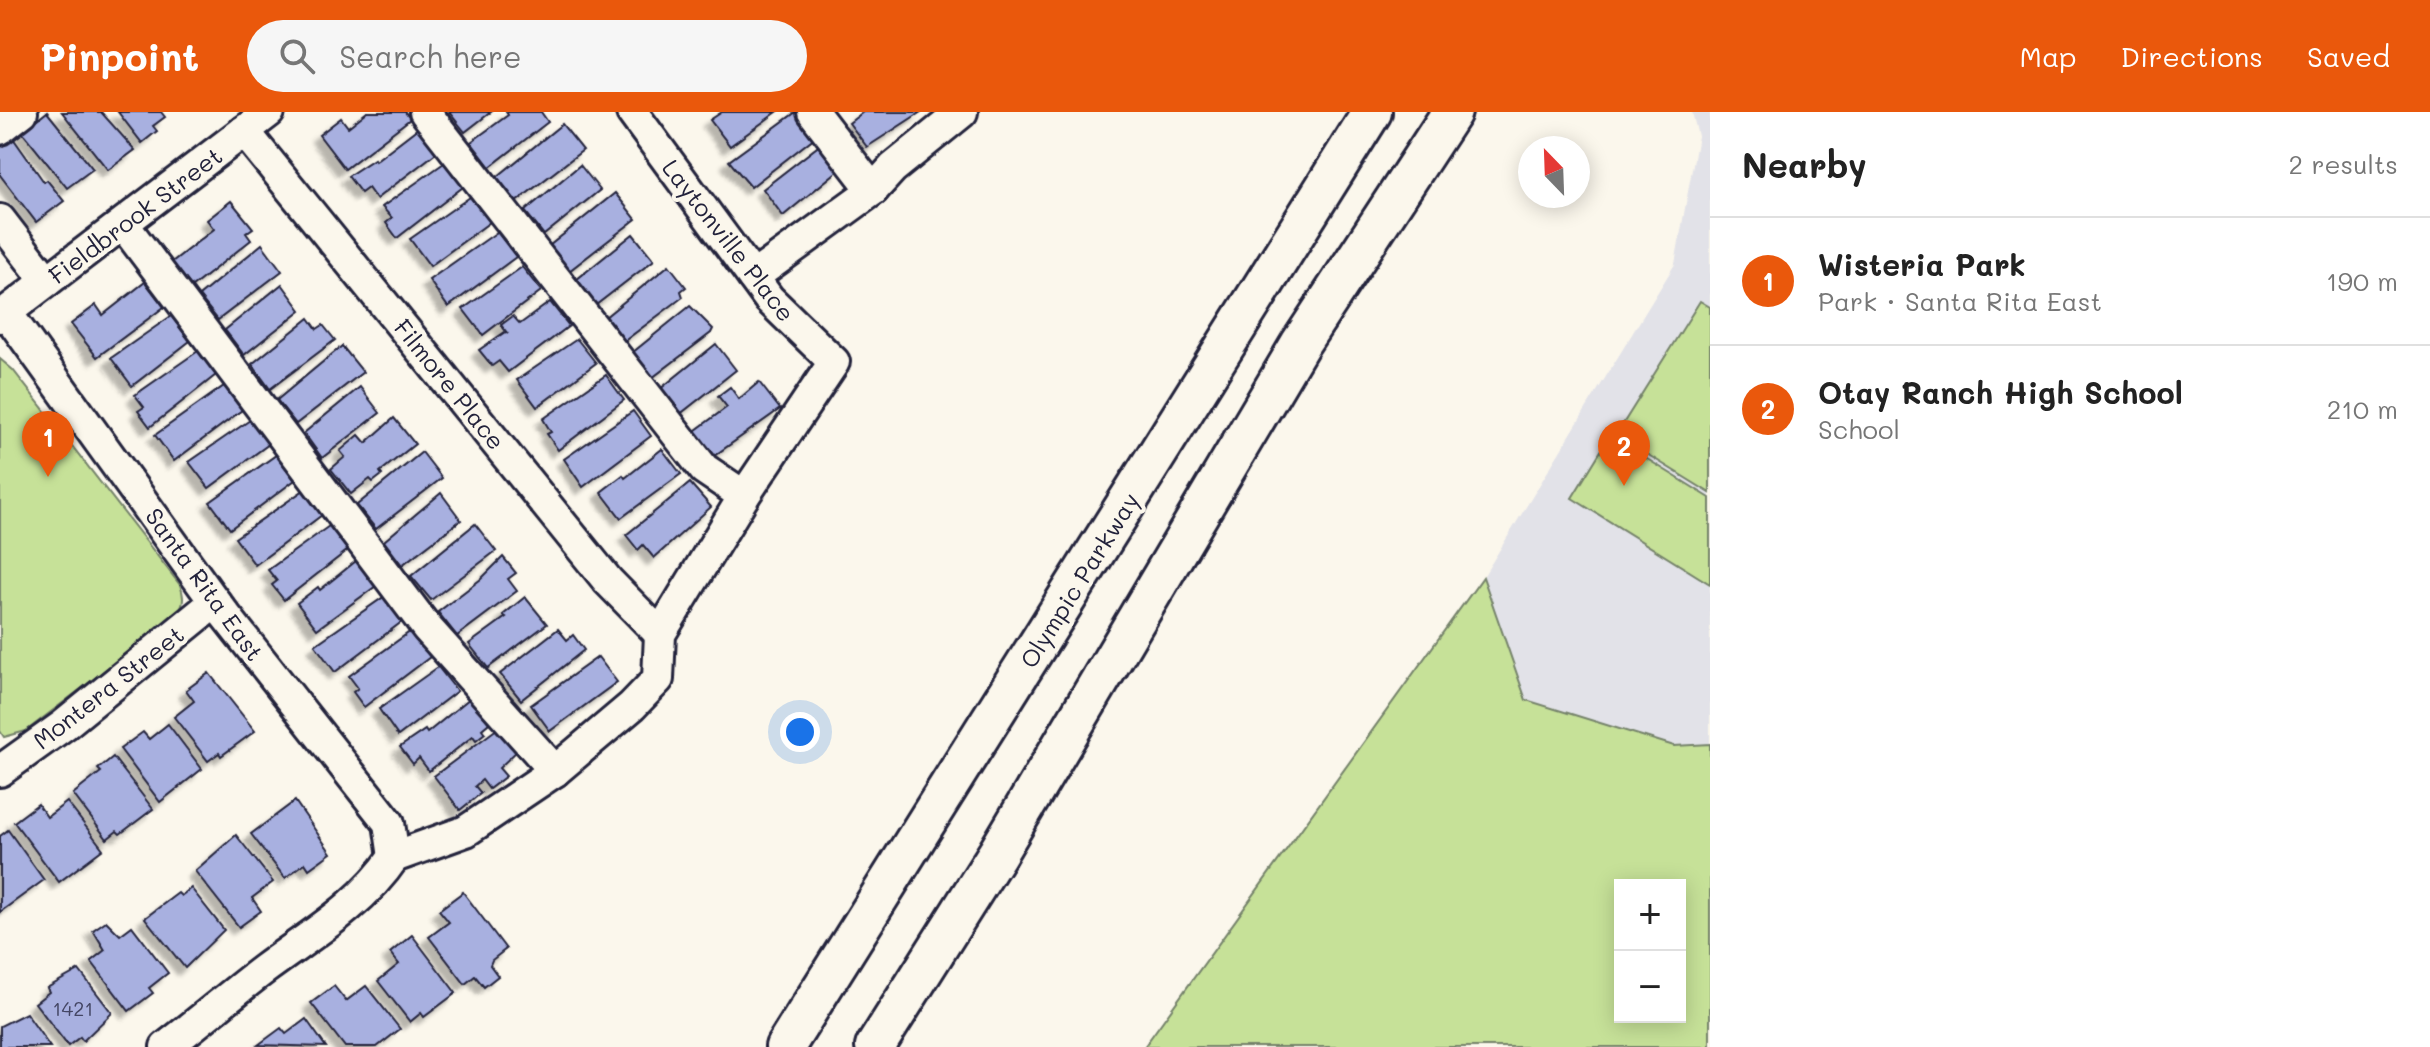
<!DOCTYPE html>
<meta charset="utf-8">
<style>
:root{--surface:#fff;--page:#f6f6f6;--text:#222;--muted:#767676;--line:#e0e0e0;--accent:#ea580c}
body{margin:0;font-family:Mali,sans-serif;background:var(--page);color:var(--text)}
.controls{position:absolute;right:24px;bottom:24px;display:grid;overflow:hidden;border-radius:0px;box-shadow:0 4px 20px #0003}
.controls button{width:72px;height:72px;display:grid;place-items:center;padding:0;border:0;border-bottom:2px solid var(--line);background:var(--surface);color:var(--text);font:40px sans-serif}
.compass{position:absolute;left:1518px;top:24px;width:72px;height:72px;border-radius:50%;background:var(--surface);box-shadow:0 4px 20px #0003;rotate:337deg}
.you{position:absolute;left:800px;top:620px;width:28px;height:28px;margin:-20px;border:6px solid #fff;border-radius:50%;background:#1a73e8;box-shadow:0 0 0 12px #1a73e833}
.badge{display:grid;place-items:center;width:52px;height:52px;border-radius:50%;background:var(--accent);color:#fff;font-size:26px;font-weight:700}
.pin{position:absolute;translate:-50% -66px;filter:drop-shadow(0 2px 4px #0008)}
.pin::after{content:'';position:absolute;top:42px;width:28px;height:24px;background:inherit;clip-path:polygon(0 0,100% 0,50% 100%)}
.list{margin:0;padding:0;list-style:none}
h2{display:flex;justify-content:space-between;align-items:center;height:104px;margin:0;padding:0 32px;font-size:34px}
h2 small{font-size:26px;font-weight:400;color:var(--muted)}
.list li{display:grid;grid-template-columns:52px 1fr auto;gap:24px;align-items:center;box-sizing:border-box;height:128px;padding:0 32px;border-top:2px solid var(--line)}
.list b{display:block;font-size:30px;white-space:nowrap}
.list p{margin:0;font-size:26px;white-space:nowrap;color:var(--muted)}
.list em{font-size:26px;font-style:normal;color:var(--muted)}
.icon{flex:none;width:44px;height:44px;fill:none;stroke:currentColor;stroke-width:2;stroke-linecap:round;stroke-linejoin:round}
.map{position:relative;flex:none;width:1710px;height:935px;overflow:hidden}
header{display:flex;align-items:center;gap:48px;box-sizing:border-box;height:112px;padding:0 40px;background:var(--accent);color:#fff}
header strong{font-size:38px}
nav{display:flex;gap:44px;margin-inline-start:auto;font-size:28px}
.search{width:560px;height:72px;background:var(--page);display:flex;align-items:center;gap:20px;box-sizing:border-box;padding:0 28px;border-radius:44px;color:var(--muted);font-size:30px}
main{display:flex}
aside{flex:1;background:var(--surface)}
.map>svg:first-child{display:block}
</style>
<header>
<strong>Pinpoint</strong>
<div class="search"><svg class="icon" aria-label="search" viewBox="0 0 24 24"><circle cx="10" cy="10" r="6"/><path d="M15 15l6 6"/></svg>Search here</div>
<nav><a>Map</a><a>Directions</a><a>Saved</a></nav>
</header>
<main>
<div class="map">
<svg width="1710" height="935" viewBox="0 0 1710 935">
<defs>
<filter id="shadow"><feDropShadow dx="-7" dy="7" stdDeviation="2" flood-color="#0004"/></filter>
</defs>
<rect width="100%" height="100%" fill="#fbf7ec"/>
<filter id="ink" filterUnits="userSpaceOnUse"><feTurbulence type="fractalNoise" baseFrequency=".0125" numOctaves="2"/><feDisplacementMap in="SourceGraphic" scale="16" xChannelSelector="R" yChannelSelector="G"/><feConvolveMatrix kernelMatrix="1 2 1 2 8 2 1 2 1" color-interpolation-filters="sRGB"/></filter>
<g filter="url(#ink)">
<polygon fill="#e2e2e8" points="1692,0 1710,0 1710,632 1674,634 1526,588 1483,465 1675,152 1698,24"/>
<g fill="#c6e198" stroke="#74826a" stroke-width="2" fill-rule="evenodd">
<polygon points="1700,189 1710,195 1710,381 1616,323"/>
<path d="M0,247L13,258L180,473C186,488 183,497 172,507L26,619L4,625L0,619Z"/>
<polygon points="1610,324 1710,386 1710,472 1572,386"/>
<path d="M1483,465L1526,588L1674,634L1710,632V935H1144ZM1620,773H1680V905H1620Z"/>
</g>
<g fill="#a8b0e0" stroke="#22223b" stroke-width="2" filter="url(#shadow)">
<polygon points="47,0 93,57 67,76 22,20"/>
<polygon points="62,0 101,0 135,38 108,58"/>
<polygon points="118,0 161,0 165,5 153,14 157,19 142,31"/>
<polygon points="367,0 405,0 410,7 345,57 319,23 341,6 348,15"/>
<polygon points="449,0 491,0 465,20"/>
<polygon points="506,0 541,0 548,10 490,55 471,30 508,3"/>
<polygon points="722,0 777,0 730,34 710,8"/>
<polygon points="796,0 815,25 751,75 729,49"/>
<polygon points="863,0 921,0 867,35 849,11"/>
<polygon points="562,12 583,38 516,90 497,65"/>
<polygon points="418,16 436,41 376,87 368,76 361,81 348,64 374,47 375,49"/>
<polygon points="13,26 44,70 47,68 64,89 36,110 0,63 0,36"/>
<polygon points="821,32 840,57 783,104 763,77"/>
<polygon points="444,51 463,75 397,126 386,111 392,106 382,95"/>
<polygon points="580,53 600,78 544,123 525,99"/>
<polygon points="615,81 636,107 569,159 549,134"/>
<polygon points="470,85 490,110 430,154 410,127"/>
<polygon points="231,89 253,116 246,121 251,128 192,175 172,150 214,117 207,108"/>
<polygon points="497,120 516,145 448,195 429,168"/>
<polygon points="633,122 654,148 596,193 576,168"/>
<polygon points="262,132 282,159 218,208 199,184"/>
<polygon points="669,153 686,175 681,179 683,185 623,230 604,206"/>
<polygon points="522,155 541,179 483,223 463,197"/>
<polygon points="145,170 164,195 97,245 71,212 96,193 103,203"/>
<polygon points="282,172 301,198 244,243 225,218"/>
<polygon points="550,190 569,214 508,260 499,249 492,254 479,238 505,220 508,222 501,213 513,204 520,212"/>
<polygon points="690,194 713,217 711,221 652,266 632,241"/>
<polygon points="171,204 190,229 132,274 111,246"/>
<polygon points="309,206 317,217 323,213 335,228 270,277 252,252"/>
<polygon points="577,227 596,251 537,295 517,268"/>
<polygon points="716,232 736,258 679,303 659,278"/>
<polygon points="342,234 363,260 296,312 277,288"/>
<polygon points="198,239 216,263 150,315 138,299 144,295 135,283"/>
<polygon points="606,263 624,288 558,338 547,322 551,320 543,307"/>
<polygon points="759,270 780,297 711,346 692,321 727,295 718,284 730,275 739,287"/>
<polygon points="224,274 242,298 174,349 155,323"/>
<polygon points="360,275 380,301 322,346 304,321"/>
<polygon points="633,299 651,324 583,375 564,347"/>
<polygon points="394,306 415,332 380,360 382,363 373,370 370,367 351,382 331,357 345,345 340,339 359,323 366,331"/>
<polygon points="250,308 269,332 209,376 189,350"/>
<polygon points="662,337 681,362 621,406 601,380 623,363 625,366"/>
<polygon points="422,340 442,366 376,417 357,393"/>
<polygon points="276,343 295,368 230,417 210,390"/>
<polygon points="690,371 711,395 654,446 643,433 638,438 626,423"/>
<polygon points="304,378 322,403 255,453 235,426"/>
<polygon points="441,381 461,408 402,453 384,429"/>
<polygon points="475,412 496,439 431,488 411,464"/>
<polygon points="329,414 348,438 284,488 272,473 277,469 268,458"/>
<polygon points="503,445 516,461 508,467 517,479 457,524 438,500 481,467"/>
<polygon points="356,449 376,474 317,517 297,491 318,475 320,478"/>
<polygon points="385,484 403,509 335,560 315,533"/>
<polygon points="525,485 547,512 488,556 469,532 506,505 503,503"/>
<polygon points="558,517 567,528 573,523 584,538 521,588 500,562"/>
<polygon points="411,519 430,545 364,595 353,580 358,576 349,564"/>
<polygon points="598,545 617,570 550,619 531,593"/>
<polygon points="438,555 457,579 398,624 379,597"/>
<polygon points="209,561 255,619 221,644 219,641 208,649 174,605 194,589 186,578"/>
<polygon points="470,586 489,611 482,617 485,621 476,628 473,624 429,659 419,646 413,652 400,635 425,618 427,621"/>
<polygon points="168,612 202,657 160,690 120,637 143,620 149,627"/>
<polygon points="498,616 517,639 499,656 506,664 489,677 482,668 475,674 481,681 460,698 434,664"/>
<polygon points="113,645 153,697 120,722 117,719 107,727 73,682 101,660 98,657"/>
<polygon points="295,689 331,741 309,757 305,751 285,766 251,722"/>
<polygon points="67,690 103,737 59,770 14,710 38,692 47,705"/>
<polygon points="8,718 44,768 0,800 0,724"/>
<polygon points="236,723 273,770 252,786 261,799 239,815 195,759"/>
<polygon points="191,776 224,818 185,856 145,806 178,781 181,784"/>
<polygon points="463,780 506,837 492,848 490,853 498,864 484,875 475,864 465,872 429,825 449,810 439,798"/>
<polygon points="106,809 120,823 132,814 168,861 149,876 153,881 129,899 91,849 105,838 93,818"/>
<polygon points="412,823 456,881 424,905 421,901 410,910 378,869 399,852 390,841"/>
<polygon points="79,858 112,901 83,929 80,925 68,934 35,891 49,880 47,876"/>
<polygon points="334,874 346,889 366,874 400,917 377,935 345,935 311,891"/>
<polygon points="26,901 50,935 0,935 0,914"/>
<polygon points="306,907 326,935 258,933 281,916 286,922"/>
</g>
<g fill="none" stroke-linecap="round" stroke-linejoin="round">
<g stroke="#22223b" stroke-width="36">
<g id="minor">
<polyline points="425,0 704,357 744,384"/>
<polyline points="813,0 873,78"/>
<polyline points="0,17 22,0"/>
<polyline points="244,19 608,469 660,522"/>
<polyline points="0,108 47,169"/>
<polyline points="123,112 427,516 555,659"/>
<polyline points="753,165 873,78 893,56 962,0"/>
<polyline points="6,200 215,490 389,711 394,745"/>
<polyline points="0,205 269,0"/>
<polyline points="0,659 64,613 215,490"/>
<polyline points="394,745 466,719 555,659 632,594 658,567 660,522 744,384 834,250 769,187 632,0"/>
<path d="M166,935C199,910 230,883 263,858C310,823 361,794 394,745"/>
</g>
</g>
<g stroke="#22223b" stroke-width="44">
<g id="major">
<polyline points="785,935 1372,0"/>
<polyline points="875,935 997,742 1300,232 1452,0"/>
</g>
</g>
<use href="#minor" stroke="#fbf7ec" stroke-width="30"/>
<use href="#major" stroke="#fbf7ec" stroke-width="38"/>
</g>
</g>
<g text-anchor="middle" dominant-baseline="central" stroke-width="8" stroke-linejoin="round" paint-order="stroke">
<g font-size="20" fill="#444664">
<text x="73" y="896">1421</text>
</g>
<g font-size="24" fill="#22223b" stroke="#fbf7ec">
<text transform="translate(135 103) rotate(-37)">Fieldbrook Street</text>
<text transform="translate(729 128) rotate(52)">Laytonville Place</text>
<text transform="translate(450 272) rotate(51)">Filmore Place</text>
<text transform="translate(1079 468) rotate(-58)">Olympic Parkway</text>
<text transform="translate(205 472) rotate(54)">Santa Rita East</text>
<text transform="translate(108 575) rotate(-38)">Montera Street</text>
</g>
</g>
</svg>
<div class="controls">
<button>+</button>
<button>−</button>
</div>
<svg class="compass" viewBox="-18 -18 36 36"><path d="M0-13l5 13h-10z" fill="#e53935"/><path d="M0 13l5-13h-10z" fill="#767676"/></svg>
<div class="you"></div>
<div class="pin badge" style="left:48px;top:365px">1</div>
<div class="pin badge" style="left:1624px;top:374px">2</div>
</div>
<aside>
<h2>Nearby<small>2 results</small></h2>
<ul class="list">
<li><span class="badge">1</span><div><b>Wisteria Park</b><p>Park · Santa Rita East</p></div><em>190 m</em></li>
<li><span class="badge">2</span><div><b>Otay Ranch High School</b><p>School</p></div><em>210 m</em></li>
</ul>
</aside>
</main>
